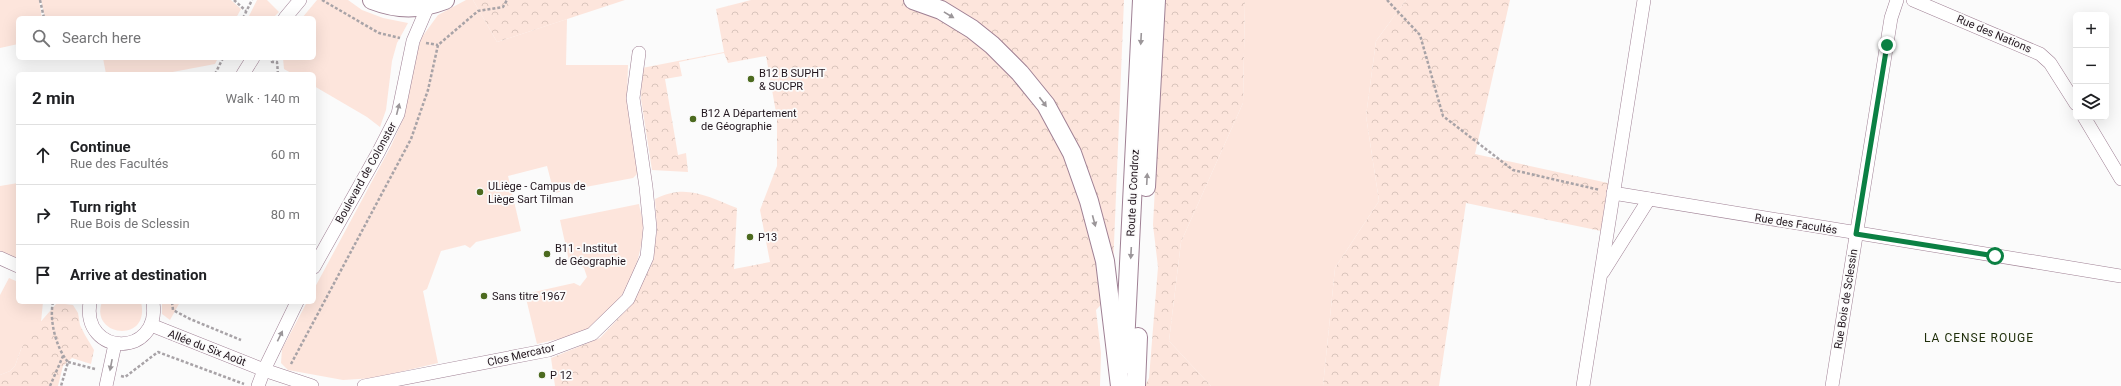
<!DOCTYPE html>
<meta charset="utf-8">
<style>
:root{--surface:#fff;--page:#f6f6f6;--text:#202124;--muted:#757577;--line:#e0e0e0}
body{margin:0;font-family:Roboto,sans-serif;background:var(--page);color:var(--text)}
.controls{position:absolute;right:12px;top:12px;display:grid;overflow:hidden;border-radius:6px;box-shadow:0 4px 16px #0002}
.controls button{width:36px;height:36px;display:grid;place-items:center;padding:0;border:0;border-bottom:1px solid var(--line);background:var(--surface);color:var(--text);font:20px sans-serif}
.stop{position:absolute;width:12px;height:12px;margin:-9px;border:3px solid #0b8043;border-radius:50%;background:#fff}
.stop.end{background:#0b8043;border-color:#fff;box-shadow:0 1px 4px #0008}
.list{margin:0;padding:0;list-style:none}
h2{display:flex;justify-content:space-between;align-items:center;height:52px;margin:0;padding:0 16px;font-size:17px}
h2 small{font-size:13px;font-weight:400;color:var(--muted)}
.list li{display:grid;grid-template-columns:26px 1fr auto;gap:12px;align-items:center;box-sizing:border-box;height:60px;padding:0 16px;border-top:1px solid var(--line)}
.list b{display:block;font-size:15px;white-space:nowrap}
.list p{margin:0;font-size:13px;white-space:nowrap;color:var(--muted)}
.list em{font-size:13px;font-style:normal;color:var(--muted)}
.icon{flex:none;width:22px;height:22px;fill:none;stroke:currentColor;stroke-width:2;stroke-linecap:round;stroke-linejoin:round}
.map{position:relative;flex:none;width:2121px;height:386px;overflow:hidden}
.search{position:absolute;background:var(--surface);box-shadow:0 4px 16px #0002;left:16px;top:16px;width:300px;height:44px;display:flex;align-items:center;gap:10px;box-sizing:border-box;padding:0 14px;border-radius:6px;color:var(--muted);font-size:15px}
.panel{position:absolute;background:var(--surface);box-shadow:0 4px 16px #0002;left:16px;top:72px;width:300px;height:232px;border-radius:6px}
.map>svg:first-child{display:block}
</style>
<div class="map">
<svg width="2121" height="386" viewBox="0 0 2121 386">
<defs>
<pattern id="forest-crowns" width="20" height="18" patternUnits="userSpaceOnUse"><rect width="20" height="18" fill="#fde5dc"/><path d="M2 6a3 3 0 1 1 6 0M12 15a3 3 0 1 1 6 0" fill="none" stroke="#d9c4bc"/></pattern>
</defs>
<rect width="100%" height="100%" fill="#fbfbfb"/>
<g fill="#fde5dc">
<polygon points="0,0 39,0 42,18 18,18 18,44 0,48"/>
<polygon points="41,0 231,0 241,9 236,18 45,18"/>
<polygon points="257,0 267,0 279,12 273,18 248,18"/>
<polygon points="317,0 348,0 362,10 383,18 408,23 397,43 392,61 386,110 380,127 367,117 314,86 314,74 293,74 284,69 283,58 314,58 314,18 302,18"/>
<polygon points="466,0 473,0 497,42 567,19 566,65 628,65 627,97 639,172 633,178 554,193 547,166 508,176 521,231 476,242 470,248 465,245 441,251 427,289 423,291 438,363 374,378 343,380 288,370 281,363 282,349 307,302 314,302 314,289 391,146 404,117 413,61 422,37 438,15"/>
<polygon points="1245,0 1406,0 1376,41 1366,116 1379,201 1335,268 1323,386 1211,386 1169,341 1181,242 1243,103"/>
<polygon points="103,58 218,58 215,64 162,74 106,74"/>
<polygon points="18,183 18,259 0,251 0,186"/>
<path d="M639,204C640,211 643,218 643,225C643,260 624,304 595,325C579,336 556,339 537,344L525,294L574,283L580,286L587,277L584,268L579,264L570,265L560,220Z"/>
<polygon points="9,278 18,282 18,302 43,302 41,322 21,349 15,366 10,371 0,375 0,295"/>
<path d="M102,302H141C151,344 89,337 102,302Z"/>
<polygon points="162,302 180,302 170,320 162,314"/>
</g>
<g fill="url(#forest-crowns)">
<polygon points="473,0 625,0 497,42"/>
<path d="M751,0H1124L1112,293L1096,310L1101,353L1100,386H555L551,358L600,338L631,305L652,263L657,230L655,199C686,183 708,197 737,208L734,269L770,262L760,210L777,166V118L766,56L728,63L724,53L679,62L682,76L665,79L678,155L686,153L688,172L652,170L641,99L642,68L724,52L716,9Z"/>
<polygon points="1165,0 1245,0 1243,103 1181,242 1169,341 1211,386 1145,386 1149,378 1158,267 1153,225"/>
<polygon points="1406,0 1510,0 1475,154 1608,183 1601,231 1466,203 1439,386 1323,386 1335,268 1379,201 1366,116 1376,41"/>
<polygon points="57,303 73,305 78,313 80,325 85,335 94,350 91,364 72,358 63,366 58,386 0,386 0,375 10,371 15,366 21,349 30,334"/>
</g>
<g fill="none" stroke-linecap="round" stroke-linejoin="round">
<g stroke="#9f8094" stroke-width="14">
<g id="minor">
<polyline points="1913,0 2040,54 2050,63 2076,104"/>
<polyline points="285,18 300,0"/>
<polyline points="243,74 253,58"/>
<polyline points="2084,117 2121,179"/>
<polyline points="1613,193 2121,276"/>
<polyline points="0,258 18,266"/>
<polyline points="314,267 378,153 398,114 413,41 428,6"/>
<polyline points="1603,272 1649,199"/>
<path d="M90,302C81,357 161,358 153,302"/>
<polyline points="151,325 264,370 312,386"/>
<polyline points="106,386 115,344"/>
<polyline points="258,386 264,370 297,302"/>
<polyline points="364,386 549,350 592,334 628,299 647,257 650,228 646,187 633,98 639,53"/>
<polyline points="1583,386 1644,0"/>
<polyline points="1832,386 1891,18 1897,0"/>
</g>
</g>
<g stroke="#9f8094" stroke-width="20">
<g id="secondary">
<path d="M372,0C398,10 419,10 445,0"/>
<polyline points="913,0 941,10 972,29 992,45 1020,73 1046,105 1072,153 1089,201 1105,261 1120,386"/>
<polyline points="1146,187 1156,0"/>
<polyline points="1124,365 1142,0"/>
<polyline points="1136,386 1138,337"/>
</g>
</g>
<g stroke="#a8a3a7" stroke-width="2.5" stroke-dasharray="3 2" stroke-linecap="butt">
<polyline points="40,0 44,18"/>
<polyline points="234,0 246,11"/>
<polyline points="322,0 379,33 400,38"/>
<polyline points="1387,0 1420,35 1443,116 1513,170 1600,190"/>
<polyline points="243,18 252,0"/>
<polyline points="426,43 438,45"/>
<polyline points="215,74 223,58"/>
<polyline points="278,74 277,62 272,62 272,59 281,58"/>
<path d="M53,302C49,320 56,348 68,362L61,386"/>
<polyline points="172,302 173,310 190,319 241,340"/>
<polyline points="68,362 95,369"/>
<polyline points="291,364 411,139 428,90 438,45 478,11 503,7 507,0"/>
<polyline points="121,376 125,377 158,352 244,384"/>
<polyline points="50,386 63,356"/>
</g>
<use href="#minor" stroke="#fff" stroke-width="13"/>
<use href="#secondary" stroke="#fff" stroke-width="18"/>
</g>
<defs><path id="oneway-solid" d="M-6-.8H1V-3.2L6.5 0L1 3.2V.8H-6Z"/></defs>
<g fill="#9b9699">
<use href="#oneway-solid" transform="translate(949 15) rotate(31)"/>
<use href="#oneway-solid" transform="translate(1141 39) rotate(93)"/>
<use href="#oneway-solid" transform="translate(1043 102) rotate(53)"/>
<use href="#oneway-solid" transform="translate(398 109) rotate(-76)"/>
<use href="#oneway-solid" transform="translate(1147 179) rotate(-87)"/>
<use href="#oneway-solid" transform="translate(1094 221) rotate(75)"/>
<use href="#oneway-solid" transform="translate(1131 253) rotate(93)"/>
<use href="#oneway-solid" transform="translate(280 336) rotate(-64)"/>
<use href="#oneway-solid" transform="translate(111 365) rotate(101)"/>
</g>
<g fill="none" stroke-linecap="round" stroke-linejoin="round">
<polyline stroke="#0b8043" stroke-width="5" points="1887,45 1856,234 1995,256"/>
</g>
<g fill="#4c6a1f" stroke="#fbfbfb" stroke-width="1.5">
<circle cx="751" cy="79" r="4"/>
<circle cx="693" cy="119" r="4"/>
<circle cx="480" cy="192" r="4"/>
<circle cx="750" cy="237" r="4"/>
<circle cx="547" cy="254" r="4"/>
<circle cx="484" cy="296" r="4"/>
<circle cx="542" cy="375" r="4"/>
</g>
<g text-anchor="middle" dominant-baseline="central" stroke-width="3.5" stroke-linejoin="round" paint-order="stroke">
<g font-size="11" fill="#21151d" stroke="#fbfbfb">
<text transform="translate(1994 34) rotate(23)">Rue des Nations</text>
<text transform="translate(366 173) rotate(-61)">Boulevard de Colonster</text>
<text transform="translate(1133 193) rotate(-87)">Route du Condroz</text>
<text transform="translate(1796 224) rotate(9)">Rue des Facultés</text>
<text transform="translate(1846 299) rotate(-81)">Rue Bois de Sclessin</text>
<text transform="translate(207 348) rotate(21)">Allée du Six Août</text>
<text transform="translate(521 355) rotate(-13)">Clos Mercator</text>
</g>
<g font-size="11" fill="#21151d" stroke="#fbfbfb" text-anchor="start">
<text x="759" y="73">B12 B SUPHT<tspan x="759" dy="13">&amp; SUCPR</tspan></text>
<text x="701" y="113">B12 A Département<tspan x="701" dy="13">de Géographie</tspan></text>
<text x="488" y="186">ULiège - Campus de<tspan x="488" dy="13">Liège Sart Tilman</tspan></text>
<text x="758" y="237">P13</text>
<text x="555" y="248">B11 - Institut<tspan x="555" dy="13">de Géographie</tspan></text>
<text x="492" y="296">Sans titre 1967</text>
<text x="550" y="375">P 12</text>
</g>
<g font-size="12" letter-spacing="1" fill="#202f0b" stroke="#fbfbfb">
<text x="1979" y="338">LA CENSE ROUGE</text>
</g>
</g>
</svg>
<div class="controls">
<button>+</button>
<button>−</button>
<button><svg class="icon" aria-label="layers" viewBox="0 0 24 24"><path d="M12 4l9 5-9 5-9-5zM3 14l9 5 9-5"/></svg></button>
</div>
<div class="stop" style="left:1995px;top:256px"></div>
<div class="stop end" style="left:1887px;top:45px"></div>
<div class="search"><svg class="icon" aria-label="search" viewBox="0 0 24 24"><circle cx="10" cy="10" r="6"/><path d="M15 15l6 6"/></svg>Search here</div>
<section class="panel">
<h2>2 min<small>Walk · 140 m</small></h2>
<ul class="list">
<li><svg class="icon" aria-label="ahead" viewBox="0 0 24 24"><path d="M12 20V5M6 11l6-6 6 6"/></svg><div><b>Continue</b><p>Rue des Facultés</p></div><em>60 m</em></li>
<li><svg class="icon" aria-label="right" viewBox="0 0 24 24"><path d="M7 20v-9h11M14 6l5 5-5 5"/></svg><div><b>Turn right</b><p>Rue Bois de Sclessin</p></div><em>80 m</em></li>
<li><svg class="icon" aria-label="arrive" viewBox="0 0 24 24"><path d="M6 21V4h12l-3 4 3 4H6"/></svg><div><b>Arrive at destination</b></div></li>
</ul>
</section>
</div>
